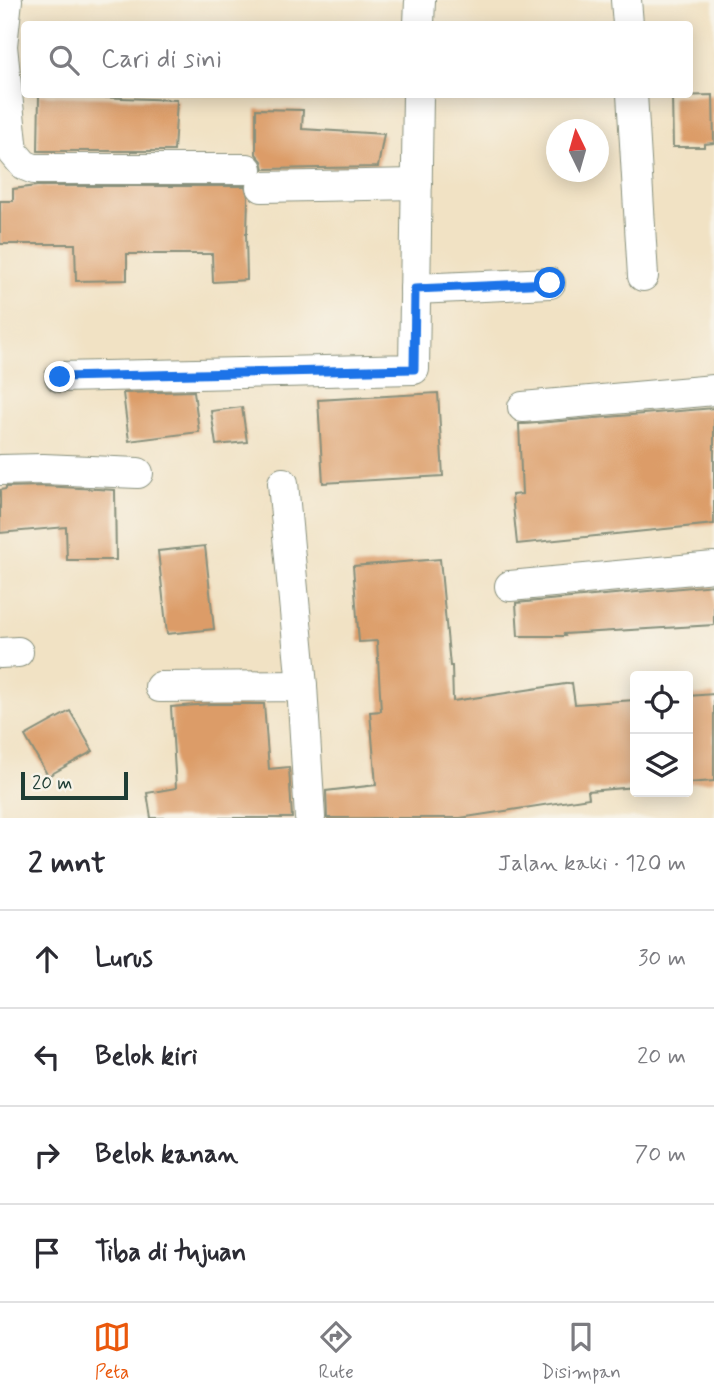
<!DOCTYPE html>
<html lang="id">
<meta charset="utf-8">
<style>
:root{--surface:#fff;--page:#f7f7f7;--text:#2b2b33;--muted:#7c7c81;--line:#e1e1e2;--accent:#ea580c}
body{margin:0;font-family:Mynerve,sans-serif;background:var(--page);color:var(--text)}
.controls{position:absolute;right:21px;bottom:21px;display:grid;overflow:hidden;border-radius:7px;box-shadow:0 4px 18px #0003}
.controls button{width:63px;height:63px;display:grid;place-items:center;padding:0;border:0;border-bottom:2px solid var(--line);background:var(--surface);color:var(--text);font:35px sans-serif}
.compass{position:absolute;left:546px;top:119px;width:63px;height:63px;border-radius:50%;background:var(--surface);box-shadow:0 4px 18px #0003;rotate:355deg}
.scale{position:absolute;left:21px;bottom:18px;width:107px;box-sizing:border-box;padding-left:7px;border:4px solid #1f3d34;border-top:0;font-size:19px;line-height:24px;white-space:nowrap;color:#1f3d34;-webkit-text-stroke:5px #f7f3e8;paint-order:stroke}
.stop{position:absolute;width:21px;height:21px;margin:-16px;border:5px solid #1a73e8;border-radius:50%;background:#fff}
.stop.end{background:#1a73e8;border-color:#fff;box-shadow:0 2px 7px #0008}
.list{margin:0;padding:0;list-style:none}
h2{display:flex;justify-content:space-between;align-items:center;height:91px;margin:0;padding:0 28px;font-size:30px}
h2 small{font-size:23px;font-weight:400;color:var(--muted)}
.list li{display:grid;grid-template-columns:46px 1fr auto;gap:21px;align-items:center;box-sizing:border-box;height:98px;padding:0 28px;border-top:2px solid var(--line)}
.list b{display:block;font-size:26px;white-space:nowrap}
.list em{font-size:23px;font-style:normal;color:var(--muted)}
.icon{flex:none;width:38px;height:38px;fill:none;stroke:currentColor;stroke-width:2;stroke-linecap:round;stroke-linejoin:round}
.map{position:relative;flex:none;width:714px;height:818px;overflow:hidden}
.search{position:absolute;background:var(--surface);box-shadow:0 4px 18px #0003;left:21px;right:21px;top:21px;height:77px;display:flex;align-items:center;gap:18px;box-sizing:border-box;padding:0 24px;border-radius:7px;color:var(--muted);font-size:26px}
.sheet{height:483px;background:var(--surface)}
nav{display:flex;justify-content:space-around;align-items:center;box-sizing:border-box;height:98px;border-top:2px solid var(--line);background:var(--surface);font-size:19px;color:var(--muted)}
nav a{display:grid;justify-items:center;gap:4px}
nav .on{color:var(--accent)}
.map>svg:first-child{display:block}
</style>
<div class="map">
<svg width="714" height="818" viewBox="0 0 714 818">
<rect width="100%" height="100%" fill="#f7f3e8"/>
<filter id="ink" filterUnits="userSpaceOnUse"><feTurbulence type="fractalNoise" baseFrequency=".0143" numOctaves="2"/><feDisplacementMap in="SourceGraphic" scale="14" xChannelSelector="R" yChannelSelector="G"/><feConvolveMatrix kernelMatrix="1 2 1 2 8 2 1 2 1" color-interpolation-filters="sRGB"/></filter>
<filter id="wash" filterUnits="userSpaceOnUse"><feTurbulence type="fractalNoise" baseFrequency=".00686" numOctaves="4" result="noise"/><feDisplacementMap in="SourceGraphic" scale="28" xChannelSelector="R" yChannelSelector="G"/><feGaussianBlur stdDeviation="1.57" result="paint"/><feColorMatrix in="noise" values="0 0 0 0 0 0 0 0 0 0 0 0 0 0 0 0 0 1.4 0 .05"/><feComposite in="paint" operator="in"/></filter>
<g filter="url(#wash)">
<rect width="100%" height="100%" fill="#f1e2c4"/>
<g id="blocks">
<g fill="#dc9c68">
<polygon points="39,95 177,100 174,151 38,151"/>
<polygon points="713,95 714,143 704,144 704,147 673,147 672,96"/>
<polygon points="256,109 303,110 302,129 384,134 378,167 264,169 262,161 256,154"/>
<polygon points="37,186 245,186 248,197 247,233 246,233 247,280 213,282 212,254 127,254 127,280 76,281 75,244 0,244 0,201 13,201 13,189"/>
<polygon points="194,391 199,432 129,441 123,393"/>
<polygon points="438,393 443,476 323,483 318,400"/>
<polygon points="242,407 247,442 216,445 211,411"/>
<polygon points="714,408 714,524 517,544 512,495 522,494 519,424 525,424"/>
<polygon points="43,486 115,490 116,560 67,560 66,527 0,533 0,490 6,489 6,487"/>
<polygon points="205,546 214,629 167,634 158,551"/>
<polygon points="440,559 450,666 452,666 453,701 572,683 575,704 635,700 635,787 588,791 589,798 460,818 327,818 326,791 376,785 370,712 381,711 377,641 359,642 353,566"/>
<polygon points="714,585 714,625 564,634 565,636 518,636 516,603"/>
<polygon points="714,694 714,781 688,783 688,696"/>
<polygon points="210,704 264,704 269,769 289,767 292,818 151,818 147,793 176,788 171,707"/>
<polygon points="70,711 93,751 48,776 25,736"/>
</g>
</g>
</g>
<g filter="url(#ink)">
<use href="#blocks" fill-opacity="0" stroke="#88907c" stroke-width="2"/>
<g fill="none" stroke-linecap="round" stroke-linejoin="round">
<g stroke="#88907c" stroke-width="32">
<g id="street">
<polyline points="626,0 628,24"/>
<polyline points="419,24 420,0"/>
<polyline points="2,46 13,152 24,165 34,169 247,169"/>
<polyline points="0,47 2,46 7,0"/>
<polyline points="632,94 643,276"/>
<polyline points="262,187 417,184"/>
<polyline points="415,289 550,283"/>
<polyline points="60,377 414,369 418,94"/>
<polyline points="523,407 714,390"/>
<polyline points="0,470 43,469 138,473"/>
<polyline points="283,483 302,686"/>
<polyline points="510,586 714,567"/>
<polyline points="0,653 18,652"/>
<polyline points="160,687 302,686 310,818"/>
</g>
</g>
<use href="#street" stroke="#fff" stroke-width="30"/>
</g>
</g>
<g fill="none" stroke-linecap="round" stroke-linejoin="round" filter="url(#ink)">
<polyline stroke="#1a73e8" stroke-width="9" points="60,377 414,369 415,289 550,283"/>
</g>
</svg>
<div class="controls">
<button><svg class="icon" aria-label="locate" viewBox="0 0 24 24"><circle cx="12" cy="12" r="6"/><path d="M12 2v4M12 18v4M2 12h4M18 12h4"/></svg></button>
<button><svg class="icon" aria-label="layers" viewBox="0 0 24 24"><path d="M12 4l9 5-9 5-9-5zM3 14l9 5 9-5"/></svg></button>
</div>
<svg class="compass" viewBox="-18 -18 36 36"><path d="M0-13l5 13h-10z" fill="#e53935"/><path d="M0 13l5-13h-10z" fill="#7c7c81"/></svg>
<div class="scale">20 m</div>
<div class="stop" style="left:550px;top:283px"></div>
<div class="stop end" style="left:60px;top:377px"></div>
<div class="search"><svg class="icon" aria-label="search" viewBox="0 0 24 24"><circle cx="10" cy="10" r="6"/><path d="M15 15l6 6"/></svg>Cari di sini</div>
</div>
<section class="sheet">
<h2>2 mnt<small>Jalan kaki · 120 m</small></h2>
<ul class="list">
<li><svg class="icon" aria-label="ahead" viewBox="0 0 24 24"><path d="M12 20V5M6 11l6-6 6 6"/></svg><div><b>Lurus</b></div><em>30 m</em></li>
<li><svg class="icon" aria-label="left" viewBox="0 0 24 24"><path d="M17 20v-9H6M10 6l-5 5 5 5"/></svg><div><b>Belok kiri</b></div><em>20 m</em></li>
<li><svg class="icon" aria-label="right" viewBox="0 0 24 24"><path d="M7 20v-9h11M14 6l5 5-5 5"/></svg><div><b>Belok kanan</b></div><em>70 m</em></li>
<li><svg class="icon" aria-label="arrive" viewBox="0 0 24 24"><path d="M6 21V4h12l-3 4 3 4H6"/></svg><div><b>Tiba di tujuan</b></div></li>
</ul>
</section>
<nav>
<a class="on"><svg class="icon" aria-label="map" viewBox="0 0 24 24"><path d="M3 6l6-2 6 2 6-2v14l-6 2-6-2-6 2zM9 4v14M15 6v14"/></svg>Peta</a>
<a><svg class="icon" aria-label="directions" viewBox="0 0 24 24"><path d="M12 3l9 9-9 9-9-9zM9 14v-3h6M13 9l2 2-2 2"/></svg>Rute</a>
<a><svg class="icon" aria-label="saved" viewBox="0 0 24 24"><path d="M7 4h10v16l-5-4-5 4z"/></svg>Disimpan</a>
</nav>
